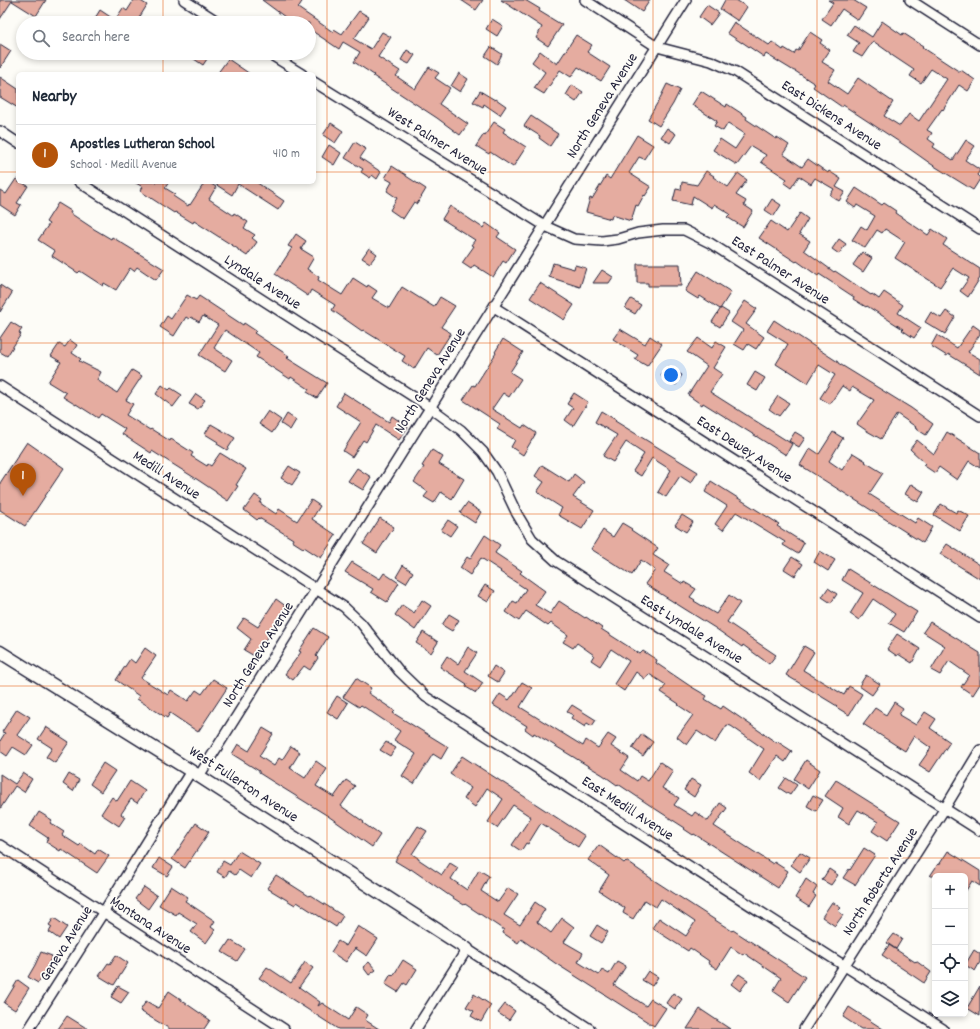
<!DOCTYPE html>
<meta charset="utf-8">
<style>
:root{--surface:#fff;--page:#f6f6f7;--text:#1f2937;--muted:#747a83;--line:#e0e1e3;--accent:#b45309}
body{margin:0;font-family:Dekko,sans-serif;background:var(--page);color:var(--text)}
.controls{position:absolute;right:12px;bottom:12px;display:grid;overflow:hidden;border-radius:6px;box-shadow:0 2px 6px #0003}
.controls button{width:36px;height:36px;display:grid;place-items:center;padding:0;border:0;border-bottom:1px solid var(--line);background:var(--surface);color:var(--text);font:20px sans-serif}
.you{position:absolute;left:671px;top:375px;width:14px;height:14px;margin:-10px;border:3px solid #fff;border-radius:50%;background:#1a73e8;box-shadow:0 0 0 6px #1a73e833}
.badge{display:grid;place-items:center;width:26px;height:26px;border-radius:50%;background:var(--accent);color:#fff;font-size:13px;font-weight:700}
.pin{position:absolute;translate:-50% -33px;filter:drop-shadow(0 1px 2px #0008)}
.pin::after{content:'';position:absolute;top:21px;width:14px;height:12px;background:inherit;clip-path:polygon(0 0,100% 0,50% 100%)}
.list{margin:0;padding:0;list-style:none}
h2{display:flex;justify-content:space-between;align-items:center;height:52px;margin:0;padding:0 16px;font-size:17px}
h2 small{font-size:13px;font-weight:400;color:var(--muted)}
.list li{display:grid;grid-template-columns:26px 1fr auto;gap:12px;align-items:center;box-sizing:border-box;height:60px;padding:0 16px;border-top:1px solid var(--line)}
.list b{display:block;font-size:15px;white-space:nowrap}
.list p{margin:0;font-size:13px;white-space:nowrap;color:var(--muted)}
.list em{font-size:13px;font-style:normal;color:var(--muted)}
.icon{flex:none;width:22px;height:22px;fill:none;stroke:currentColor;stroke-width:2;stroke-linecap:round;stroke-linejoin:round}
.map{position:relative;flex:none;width:980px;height:1029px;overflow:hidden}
.search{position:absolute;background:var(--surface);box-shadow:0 2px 6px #0003;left:16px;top:16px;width:300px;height:44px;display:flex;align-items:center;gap:10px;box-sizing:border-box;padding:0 14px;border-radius:22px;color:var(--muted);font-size:15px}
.panel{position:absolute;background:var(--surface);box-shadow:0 2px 6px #0003;left:16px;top:72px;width:300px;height:112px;border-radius:6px}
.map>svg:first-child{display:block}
</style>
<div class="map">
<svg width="980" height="1029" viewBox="0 0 980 1029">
<rect width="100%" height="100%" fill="#fdfcf7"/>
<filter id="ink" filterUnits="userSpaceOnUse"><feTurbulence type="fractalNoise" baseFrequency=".025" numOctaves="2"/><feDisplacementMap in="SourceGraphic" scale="8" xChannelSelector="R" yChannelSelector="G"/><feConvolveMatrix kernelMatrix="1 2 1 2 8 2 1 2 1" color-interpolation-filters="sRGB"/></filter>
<g filter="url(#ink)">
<g fill="#e5aca0" stroke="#22223b">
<polygon points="0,0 46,0 36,16 12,1 0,19"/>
<polygon points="134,0 139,0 147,5 136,23 92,23 100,10 115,20 123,8 127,11"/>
<polygon points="262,0 303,0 298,8 333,32 334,29 342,34 359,11 369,17 354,39 371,49 382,32 391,37 378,57 400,71 396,76 415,89 429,67 439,73 435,78 450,88 439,104 468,124 460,135 437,118 373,76 374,75 354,62 360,52 343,42 339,49 309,29 309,23 293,23"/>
<polygon points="461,0 483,0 476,10"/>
<polygon points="501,0 525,0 540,9 539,11 562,25 548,46 536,38 542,27"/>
<polygon points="624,0 650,0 642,12"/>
<polygon points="725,0 736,0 747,7 738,21 720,9"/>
<polygon points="828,0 853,0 866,8 858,20 842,9 831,25 822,19 833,3"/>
<polygon points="707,5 719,13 710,25 699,17"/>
<polygon points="492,19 503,26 497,36 486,29"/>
<polygon points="882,21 902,35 903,33 923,46 922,47 960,72 961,70 975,80 968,91 959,85 943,110 942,109 927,130 932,133 928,139 935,144 933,147 953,160 966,140 975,146 965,160 980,170 977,175 980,178 980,179 973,190 931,164 907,147 843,105 842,107 813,87 815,84 795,71 794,71 766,54 764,57 742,42 742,43 727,33 734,22 769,45 772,42 783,50 784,48 794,54 796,50 798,51 810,32 822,40 820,43 830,50 822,62 835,70 828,81 847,94 858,78 893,102 884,116 900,126 909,114 919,121 947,79 931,69 921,83 910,76 914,70 890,54 890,53 873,41 862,57 853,52 859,43 847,35 854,25 872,37"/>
<polygon points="576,35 592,45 587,52 610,67 601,81 578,67 571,77 560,70 544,94 534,88 545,72 532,62 540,51 557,64"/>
<polygon points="0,44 11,51 0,68"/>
<polygon points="491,47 502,54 497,64 485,56"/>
<polygon points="407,50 415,55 409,64 401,60"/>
<polygon points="185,53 211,53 203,65"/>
<polygon points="228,59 250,74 217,74"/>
<polygon points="459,73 468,79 460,92 451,86"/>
<polygon points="0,77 18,89 18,108 0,97"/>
<polygon points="667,84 680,90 673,104 659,126 648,119 659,100"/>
<polygon points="572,85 583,92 576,102 566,95"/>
<polygon points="480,91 495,100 496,99 506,106 500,115 484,104 483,107 473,102"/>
<polygon points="701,91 726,107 727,104 747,117 746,119 776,139 777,137 789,145 783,154 802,167 808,159 828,173 829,171 841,179 836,187 845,192 839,201 830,195 834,189 815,178 811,184 799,176 791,188 784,183 787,179 761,162 766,155 751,146 737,165 713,150 720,139 735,149 745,134 728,123 723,131 714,126 717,121 692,105"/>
<polygon points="531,116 558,134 550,146 539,138 540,136 524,126"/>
<polygon points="494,122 505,129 503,132 526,147 513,167 490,152 489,154 476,146 484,134 485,135"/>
<polygon points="331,123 343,131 335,143 323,135"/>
<polygon points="667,128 676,134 670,143 661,137"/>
<polygon points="637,135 653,145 644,159 639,157 629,173 651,187 645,196 644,195 638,206 636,205 631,221 612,215 611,219 586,212 590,198 592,199 606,176 610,179"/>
<polygon points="355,142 366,149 360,158 381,172 377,179 372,175 370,178 361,172 363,169 345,158"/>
<polygon points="329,145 341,153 334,165 322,157"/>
<polygon points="392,166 406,175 406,176 426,189 417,204 414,202 403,219 390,210 397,198 387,191 392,182 385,178"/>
<polygon points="706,171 714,176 713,177 728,187 738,173 747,180 736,195 746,201 744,205 753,211 743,227 727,217 730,214 714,204 712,208 693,196 691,205 673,201 676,189 681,190 682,182 697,185"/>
<polygon points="16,179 18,180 18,182 21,182 28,186 17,203 21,205 15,215 0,205 0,190 6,194"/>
<polygon points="134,182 169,182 165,188 175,194 173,196 188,206 189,204 190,205 205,182 208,182 216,187 209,199 233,215 234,213 248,222 244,228 255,235 252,238 257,242 247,256 238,250 238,249 194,221 193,223 175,212 174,213 140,191 143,187"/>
<polygon points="212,182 256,182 284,201 278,210 238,184 232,195"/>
<polygon points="856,188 882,205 884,203 896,211 895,213 928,235 932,229 947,239 943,245 980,269 980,278 968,297 960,291 969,278 953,268 940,287 895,258 905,242 885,229 882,233 877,230 865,248 852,240 861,226 867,230 875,216 857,205 855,208 847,202"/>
<polygon points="772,199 781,205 774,216 765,210"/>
<polygon points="58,203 71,211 70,213 94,229 111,239 112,237 164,269 156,280 137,267 134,271 130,268 116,290 104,283 103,286 80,271 78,273 52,256 55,251 38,240 49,224 46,222"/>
<polygon points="450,206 483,228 486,223 500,233 497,237 515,249 506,263 503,261 493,277 474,265 471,269 462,263 474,246 471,245 475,240 442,219"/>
<polygon points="800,213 808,219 799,234 810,241 804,250 834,272 835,271 871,295 872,294 879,299 884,292 903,305 898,313 921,328 914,338 902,330 903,329 867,306 866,307 853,299 854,297 819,274 818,276 797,261 796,262 759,238 771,221 787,232"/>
<polygon points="296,234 306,241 301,249 314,257 307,269 319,277 318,280 342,295 353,278 367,287 368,285 377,291 372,298 389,308 402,287 434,307 440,297 455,306 441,327 451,333 437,355 427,348 414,369 402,361 405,356 363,330 362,331 332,310 335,305 311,290 308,296 275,274 292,248 288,246"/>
<polygon points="839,239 846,244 839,254 832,249"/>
<polygon points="369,248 377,254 370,263 362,258"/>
<polygon points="862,252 872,258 863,272 853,265"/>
<polygon points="553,263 574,269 575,265 586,268 580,287 549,277"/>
<polygon points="637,264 680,264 681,286 648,286 648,283 637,283"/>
<polygon points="602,270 613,277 609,283 593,283"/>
<polygon points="698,271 731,292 720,309 700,296 698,299 685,291"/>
<polygon points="540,283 574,305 564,320 530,298"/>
<polygon points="0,285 12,293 0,312"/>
<polygon points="187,295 196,300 199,296 243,325 244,323 256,331 254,333 289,356 287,358 327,383 317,398 307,392 309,389 291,377 290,379 256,357 259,353 225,330 214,348 232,360 225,371 199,355 218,325 203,316 199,322 191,317 189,319 186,317 174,336 160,327 167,316 171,319"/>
<polygon points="631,299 641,305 635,314 625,308"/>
<polygon points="745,301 757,309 746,324 764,337 756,349 748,344 744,350 734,344 743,330 731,322"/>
<polygon points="721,308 729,313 720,327 712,322"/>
<polygon points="946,311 955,317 945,334 925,322 931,312 941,318"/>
<polygon points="774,320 838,362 838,363 911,408 933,424 926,435 915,428 916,427 897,414 881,439 867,431 857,424 874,400 852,387 850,391 842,386 830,404 820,398 835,375 819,365 808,383 788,370 787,371 776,364 788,344 767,331"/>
<polygon points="11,322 22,329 19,333 21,334 7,356 0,352 0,338"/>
<polygon points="973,325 980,330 980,334 968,352 980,359 980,374 948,354 947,356 931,346 937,335 957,348"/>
<polygon points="620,329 645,344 650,336 662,344 647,366 635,359 638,355 613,339"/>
<polygon points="698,338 712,348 716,341 726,347 713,368 722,374 710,392 792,444 786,455 703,403 702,405 688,395 707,366 687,352"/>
<polygon points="503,339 523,352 510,372 521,379 509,397 503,393 492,409 522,428 524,425 536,433 523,455 511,447 515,440 497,429 500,424 463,400 473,385 475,386 496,353 495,352"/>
<polygon points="70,340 77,345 72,353 81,359 79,361 101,372 97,380 117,393 132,370 142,376 126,400 133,404 126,415 150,430 151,429 170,441 171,439 193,453 191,456 207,466 208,464 211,466 220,453 246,469 236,485 238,486 228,501 216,493 216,492 198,480 152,451 151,453 122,434 125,429 101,414 98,418 76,404 76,405 63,397 66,393 48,382 61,362 51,356 59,344 65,347"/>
<polygon points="668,366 682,375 676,385 661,376"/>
<polygon points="755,372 765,378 757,391 747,385"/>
<polygon points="162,385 169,390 171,388 182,395 173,407 156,394"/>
<polygon points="344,393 389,422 392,416 408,427 399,440 376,425 366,442 363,440 352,457 343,451 361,422 336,406"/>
<polygon points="574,393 588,402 573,426 565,420 573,408 567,404"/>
<polygon points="196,394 205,400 198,409 189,404"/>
<polygon points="778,396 789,403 779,416 769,409"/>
<polygon points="268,411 281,420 272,433 259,424"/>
<polygon points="601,411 616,420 615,421 698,472 691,483 680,476 666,497 658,492 671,470 652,458 641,476 633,471 644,454 626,442 613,462 603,456 617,435 595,422"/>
<polygon points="287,414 296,420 290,430 281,424"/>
<polygon points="211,424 235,438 227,450 217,444 218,442 205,434"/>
<polygon points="795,432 805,438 799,447 789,441"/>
<polygon points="833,432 843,438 829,461 842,470 853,453 866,461 865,462 883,473 869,494 915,523 918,518 932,527 923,543 800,465 810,448 819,454"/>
<polygon points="947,432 980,453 980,468 969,461 957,480 939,467 935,473 923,465 925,463 910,449 917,440 934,454"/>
<polygon points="27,442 64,468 25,526 0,510 0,483"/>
<polygon points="432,450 443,457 439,464 464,479 452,499 441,492 434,503 424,497 428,492 414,482 424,467 422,466"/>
<polygon points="542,465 569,482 574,474 584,482 573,497 594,510 582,529 558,515 562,508 537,492 544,482 535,476"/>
<polygon points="289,466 300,473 292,485 281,478"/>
<polygon points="357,468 371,477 363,490 348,481"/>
<polygon points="711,481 779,524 777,526 804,543 798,554 783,545 785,542 736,512 723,530 715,524 727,506 705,492"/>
<polygon points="911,484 924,492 918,502 905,494"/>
<polygon points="255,495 262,500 260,503 276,514 279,509 297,521 311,500 320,506 312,519 336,535 321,558 304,547 303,548 292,541 293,539 259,518 257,520 244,510"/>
<polygon points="467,503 481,512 475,523 460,513"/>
<polygon points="941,504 956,513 958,510 969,516 960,531 934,515"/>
<polygon points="682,515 693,522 686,532 675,525"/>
<polygon points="380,518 394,527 377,553 363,544"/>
<polygon points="448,520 457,526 450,536 441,530"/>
<polygon points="622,523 632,529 631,530 658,548 653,555 669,565 664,572 683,584 684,582 696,589 690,597 695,600 694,601 716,614 729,595 740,603 727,622 776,655 769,664 743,645 742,647 715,628 645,584 655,570 641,560 632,575 591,549 603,530 613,537"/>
<polygon points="485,535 500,545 495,553 522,571 520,573 545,591 535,605 550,614 559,601 585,618 586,617 602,628 601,629 640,654 643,651 657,660 656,663 690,686 707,696 705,699 721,709 723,706 777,743 778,742 792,751 785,762 777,756 760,781 749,773 764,749 731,726 727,725 715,743 697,731 687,745 677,737 693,715 678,705 679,704 661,692 666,685 649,674 645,679 636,672 624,691 614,684 629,661 611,649 600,666 591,660 594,655 577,643 573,648 563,642 568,635 551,623 548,626 526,611 519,621 506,612 513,601 517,603 526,589 500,572 501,571 481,558 470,575 460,568 467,557 470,559"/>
<polygon points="947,544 980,565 980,579 940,554"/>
<polygon points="820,551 835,560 828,571 814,562"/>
<polygon points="792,557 803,564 795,576 784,569"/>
<polygon points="352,562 380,579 384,573 399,583 387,602 371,592 373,589 345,572"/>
<polygon points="403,565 413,572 406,583 396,577"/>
<polygon points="848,569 917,612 904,632 889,623 895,614 873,599 859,620 850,614 863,593 842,580"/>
<polygon points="485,585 495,591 488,602 478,596"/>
<polygon points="828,588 837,594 831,603 822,597"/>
<polygon points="276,599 287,607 264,642 265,642 256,657 244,650 251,639 237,628 244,618 258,627"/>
<polygon points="422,600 431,606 415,630 395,615 402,605 414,613"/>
<polygon points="449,614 459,620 452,631 442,625"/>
<polygon points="930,622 980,653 980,684 973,695 961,687 969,675 949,661 940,675 931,670 945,646 923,632"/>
<polygon points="314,628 328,637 316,656 318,658 310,670 304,666 293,680 285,674 301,652 299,651"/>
<polygon points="423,632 438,642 431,653 416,643"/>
<polygon points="897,634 920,649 912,663 898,654 897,656 887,649"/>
<polygon points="804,646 814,652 803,670 844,695 849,686 862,694 849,715 836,707 837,706 786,675"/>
<polygon points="468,647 477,653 465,671 483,683 476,693 466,687 467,684 440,667 447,656 458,664"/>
<polygon points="145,648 156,656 141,678 168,695 171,690 188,701 196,690 202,694 213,679 227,688 198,732 170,713 167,718 137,699 139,696 116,680 130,659 135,663"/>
<polygon points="494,666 504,673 498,682 488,676"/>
<polygon points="866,675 880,684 872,695 859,686"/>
<polygon points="356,678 371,688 368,693 395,711 393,713 448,747 441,759 433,754 414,784 402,776 416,754 394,740 400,731 361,705 359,707 343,697"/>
<polygon points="522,682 532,688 520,707 583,746 586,740 598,748 608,734 616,739 611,746 629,758 621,770 637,781 640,776 648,781 660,762 673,771 662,788 679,798 674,805 692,816 695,812 708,821 720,803 727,808 714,826 773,864 774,862 788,871 778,888 699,837 694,834 693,835 684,829 685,828 657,810 618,784 617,785 603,775 534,733 533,735 525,729 527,726 493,705 500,694 509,700 512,696 513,696"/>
<polygon points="337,696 348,703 338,719 327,712"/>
<polygon points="894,702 903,708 899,715 916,725 925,712 936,719 930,728 950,742 930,772 919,765 931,748 914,736 905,751 863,724 875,708 886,715"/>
<polygon points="572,705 596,720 592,726 587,723 585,727 571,718 573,715 567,712"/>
<polygon points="17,709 30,717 17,735 33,745 26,755 13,747 7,756 0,751 0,741 5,733 2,732"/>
<polygon points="46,727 69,742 55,763 46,757 52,748 38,739"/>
<polygon points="263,728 273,734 259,756 274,766 279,758 282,760 291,746 300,752 290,768 305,778 316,761 327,769 316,786 334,797 346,780 355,786 341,806 364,822 363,823 380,835 372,847 328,816 270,780 259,773 259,771 232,754 238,744 249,751"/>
<polygon points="642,734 653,742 643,756 632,748"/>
<polygon points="386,742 396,748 390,756 380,750"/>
<polygon points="462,756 585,836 578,847 541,823 528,844 526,843 521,851 512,845 531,817 513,805 497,828 488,822 503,799 487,788 475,807 464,799 471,788 450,774"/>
<polygon points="806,760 820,770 808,789 794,779"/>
<polygon points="103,763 115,771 101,792 90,784"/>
<polygon points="23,773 32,779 24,792 15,786 0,809 0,774 15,784"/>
<polygon points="69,774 79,780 73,791 63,784"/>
<polygon points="786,778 797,785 790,795 779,788"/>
<polygon points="691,779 701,785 694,797 684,790"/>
<polygon points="836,780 849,788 849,789 900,821 887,841 872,831 878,822 858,810 849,824 838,817 843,808 825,796"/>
<polygon points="130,781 145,791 137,803 131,799 121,814 125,817 119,826 101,814 112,797 117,801"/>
<polygon points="813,795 823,800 816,811 807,806"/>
<polygon points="39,812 52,820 50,823 64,832 62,835 79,846 81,844 95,854 98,849 109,856 97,873 61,849 60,851 46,842 48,838 30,826"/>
<polygon points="196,823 209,832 185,868 172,859"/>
<polygon points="418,826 427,831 412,854 418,858 418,859 442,875 450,863 458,868 451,879 467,890 479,870 489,876 481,891 498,902 508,888 518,894 504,915 520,925 535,902 545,909 537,922 551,933 562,918 574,927 564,942 583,953 578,962 599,975 602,970 609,974 617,961 626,966 614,985 646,1006 651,999 666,1008 654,1026 555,963 521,939 518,943 503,933 504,930 465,904 464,905 450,896 411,869 410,870 395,861"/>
<polygon points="599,845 624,863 626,861 652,879 732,931 733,930 762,949 805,977 789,1002 773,991 781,978 744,953 743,955 731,947 717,969 708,963 709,961 690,948 688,951 652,928 659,918 686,936 695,922 661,899 656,907 645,900 633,919 623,913 625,908 599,891 609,875 588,860"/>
<polygon points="864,848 875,855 855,885 843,878 849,869 850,870"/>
<polygon points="239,851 260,864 251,878 239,870 235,875 229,871 225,877 217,872 223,861 230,865"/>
<polygon points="948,851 980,871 980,886 972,881 965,892 965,876 930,876 938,864 939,865"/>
<polygon points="800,852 810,858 800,872 791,865"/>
<polygon points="159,858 173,867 167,876 153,868"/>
<polygon points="829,869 838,875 831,885 822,880"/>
<polygon points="276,875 309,896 310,895 343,916 336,927 297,902 295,905 267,888"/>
<polygon points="806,879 817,887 813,894 816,896 809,907 795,898"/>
<polygon points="171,886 188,897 185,901 215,921 211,927 215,930 206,943 191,932 197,924 178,912 176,915 159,905"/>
<polygon points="144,887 157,896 148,909 135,899"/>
<polygon points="832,902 841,908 838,911 843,915 835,926 822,917"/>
<polygon points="54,918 67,927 59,939 49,932 52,927 49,925"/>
<polygon points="597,925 608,932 601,943 590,936"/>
<polygon points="358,926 378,939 367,956 355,948 346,962 331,952 338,941 346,946"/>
<polygon points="894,934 902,939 896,949 887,943"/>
<polygon points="230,940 245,949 237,961 222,952"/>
<polygon points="889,945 915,962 916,961 931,972 924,983 882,955"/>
<polygon points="974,950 980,954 980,962 975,971 965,965"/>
<polygon points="41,952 52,956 45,972 38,983 28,977 35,965"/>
<polygon points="116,955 128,963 114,985 99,976 108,963 110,964"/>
<polygon points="403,960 417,969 407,985 404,983 398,992 385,984 391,974 393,976"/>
<polygon points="305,962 313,968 299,987 320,1002 318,1006 322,1003 348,1020 356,1007 368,1015 365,1020 379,1029 338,1029 259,978 267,967 291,983"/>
<polygon points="369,962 376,970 369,975 363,967"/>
<polygon points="648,971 658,977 652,986 642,980"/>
<polygon points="739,974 748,980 740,991 731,984"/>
<polygon points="18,980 29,988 15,1010 4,1003"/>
<polygon points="118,986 129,992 121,1003 111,997"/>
<polygon points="980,986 980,1016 967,1008"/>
<polygon points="169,991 181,999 181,1000 210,1020 204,1029 170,1029 140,1011 146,1001 158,1008"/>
<polygon points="673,993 682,999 675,1009 666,1003"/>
<polygon points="474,994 491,1005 481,1022 471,1016 474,1011 466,1007"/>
<polygon points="505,1004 515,1011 509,1020 498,1013"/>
<polygon points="849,1007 883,1029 861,1029 843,1017"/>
<polygon points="700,1009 730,1029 687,1029"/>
<polygon points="67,1016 88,1029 58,1029"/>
</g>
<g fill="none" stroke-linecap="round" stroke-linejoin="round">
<g stroke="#22223b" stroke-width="12">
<g id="street">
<polyline points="184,0 220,23"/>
<polyline points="585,0 657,47 711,61 736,72 980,229"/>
<polyline points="910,0 980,45"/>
<polyline points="268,53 302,74"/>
<polyline points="314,82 545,226 574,239 602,241 618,239 638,233 663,230 684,230 710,243 980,416"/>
<polyline points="0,131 18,143"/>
<polyline points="79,182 431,408 461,430 483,452 497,472 517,514 532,539 556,561 980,831"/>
<polyline points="494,307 980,618"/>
<polyline points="0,386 344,607 361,623 399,671 426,697 943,1029"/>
<polyline points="199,776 686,0"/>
<polyline points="0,845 284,1029"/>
<polyline points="29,1029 103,913 191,771"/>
<polyline points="416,1029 467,949 590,1029"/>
<polyline points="804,1029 945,808 980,750"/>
</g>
</g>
<g stroke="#22223b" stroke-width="15">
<polyline id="secondary" points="0,652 191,771 467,949"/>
</g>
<use href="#street" stroke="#fdfcf7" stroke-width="9"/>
<use href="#secondary" stroke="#fdfcf7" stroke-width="12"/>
</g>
</g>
<path fill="none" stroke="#e8590c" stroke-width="1" stroke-opacity="0.55" d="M163,0V23M327,0V1029M490,0V1029M653,0V1029M817,0V1029M163,53V74M0,172H18M314,172H980M163,182V1029M0,343H980M0,514H980M0,686H980M0,858H980"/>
<g text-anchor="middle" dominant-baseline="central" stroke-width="3.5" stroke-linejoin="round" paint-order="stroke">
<g font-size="15" fill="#22223b" stroke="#fdfcf7">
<text transform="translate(603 106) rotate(-58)">North Geneva Avenue</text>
<text transform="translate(831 116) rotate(33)">East Dickens Avenue</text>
<text transform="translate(437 142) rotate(32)">West Palmer Avenue</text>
<text transform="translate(780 271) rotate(33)">East Palmer Avenue</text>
<text transform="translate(262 283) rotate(33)">Lyndale Avenue</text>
<text transform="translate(431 381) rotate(-58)">North Geneva Avenue</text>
<text transform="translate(744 450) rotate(33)">East Dewey Avenue</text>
<text transform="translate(166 476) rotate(33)">Medill Avenue</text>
<text transform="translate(691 630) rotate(32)">East Lyndale Avenue</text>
<text transform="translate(259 655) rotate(-58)">North Geneva Avenue</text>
<text transform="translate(243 785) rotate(33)">West Fullerton Avenue</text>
<text transform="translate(627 809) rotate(33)">East Medill Avenue</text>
<text transform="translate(881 882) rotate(-57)">North Roberta Avenue</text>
<text transform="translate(150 926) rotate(33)">Montana Avenue</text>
<text transform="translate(67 944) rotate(-58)">Geneva Avenue</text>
</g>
</g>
</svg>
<div class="controls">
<button>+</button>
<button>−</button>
<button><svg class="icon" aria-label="locate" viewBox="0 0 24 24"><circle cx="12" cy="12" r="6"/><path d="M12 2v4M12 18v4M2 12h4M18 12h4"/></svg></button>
<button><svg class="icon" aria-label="layers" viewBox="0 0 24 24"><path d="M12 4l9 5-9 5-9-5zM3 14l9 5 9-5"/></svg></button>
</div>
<div class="you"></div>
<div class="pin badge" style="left:23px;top:496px">1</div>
<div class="search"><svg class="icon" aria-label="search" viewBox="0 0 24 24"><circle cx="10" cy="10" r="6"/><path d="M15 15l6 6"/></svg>Search here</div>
<section class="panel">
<h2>Nearby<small></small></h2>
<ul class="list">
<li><span class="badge">1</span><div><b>Apostles Lutheran School</b><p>School · Medill Avenue</p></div><em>410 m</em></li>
</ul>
</section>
</div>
